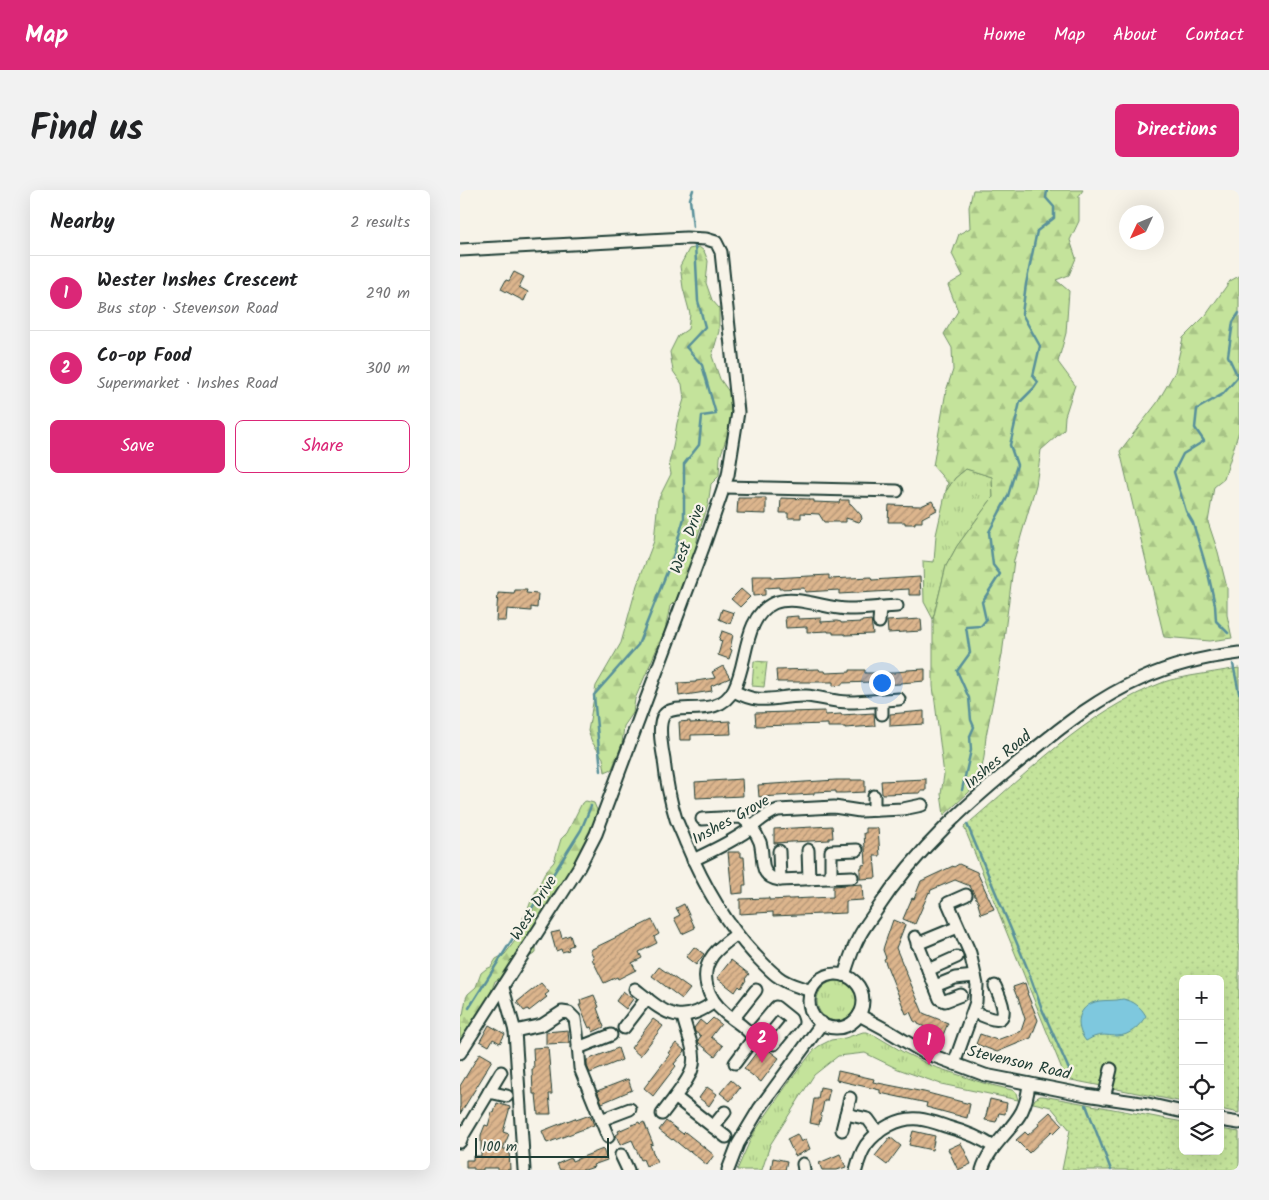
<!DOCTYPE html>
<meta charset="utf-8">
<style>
:root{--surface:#fff;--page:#f2f2f2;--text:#202124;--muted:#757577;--line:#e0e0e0;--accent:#db2777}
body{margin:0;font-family:Kalam,sans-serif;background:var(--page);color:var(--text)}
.controls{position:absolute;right:15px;bottom:15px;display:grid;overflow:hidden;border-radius:8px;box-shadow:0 5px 20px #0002}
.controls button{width:45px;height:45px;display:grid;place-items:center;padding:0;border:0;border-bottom:1px solid var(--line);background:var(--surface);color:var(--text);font:25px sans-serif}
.compass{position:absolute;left:659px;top:15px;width:45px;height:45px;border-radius:50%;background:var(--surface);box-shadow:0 5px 20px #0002;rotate:226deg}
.scale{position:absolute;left:15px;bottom:12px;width:134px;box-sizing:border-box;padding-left:5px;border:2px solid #1f3d34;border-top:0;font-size:14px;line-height:18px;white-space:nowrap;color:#1f3d34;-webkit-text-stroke:4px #f7f3e8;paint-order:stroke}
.you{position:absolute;left:421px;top:492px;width:18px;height:18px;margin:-12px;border:4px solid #fff;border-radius:50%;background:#1a73e8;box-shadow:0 0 0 8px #1a73e833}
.badge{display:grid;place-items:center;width:32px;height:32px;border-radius:50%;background:var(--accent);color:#fff;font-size:16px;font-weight:700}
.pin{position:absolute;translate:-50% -41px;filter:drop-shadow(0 1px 2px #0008)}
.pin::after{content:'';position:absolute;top:26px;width:18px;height:15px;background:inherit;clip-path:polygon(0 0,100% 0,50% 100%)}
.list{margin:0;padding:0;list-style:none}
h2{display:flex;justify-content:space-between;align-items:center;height:65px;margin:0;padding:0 20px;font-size:21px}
h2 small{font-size:16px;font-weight:400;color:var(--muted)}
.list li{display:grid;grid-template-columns:32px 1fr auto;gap:15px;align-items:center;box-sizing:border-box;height:75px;padding:0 20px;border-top:1px solid var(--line)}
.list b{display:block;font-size:19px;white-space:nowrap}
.list p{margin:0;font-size:16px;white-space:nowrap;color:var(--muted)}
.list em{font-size:16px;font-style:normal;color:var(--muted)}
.actions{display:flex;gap:10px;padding:15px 20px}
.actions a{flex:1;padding:11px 0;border:1px solid var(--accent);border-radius:8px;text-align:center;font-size:18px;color:var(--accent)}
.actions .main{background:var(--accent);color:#fff}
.icon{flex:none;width:28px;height:28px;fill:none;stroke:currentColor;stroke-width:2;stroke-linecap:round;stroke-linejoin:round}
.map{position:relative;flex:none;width:779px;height:980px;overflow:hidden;border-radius:8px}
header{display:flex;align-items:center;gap:30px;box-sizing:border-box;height:70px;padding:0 25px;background:var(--accent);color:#fff}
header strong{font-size:24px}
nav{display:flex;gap:28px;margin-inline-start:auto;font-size:18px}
.intro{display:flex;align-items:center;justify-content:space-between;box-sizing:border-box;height:120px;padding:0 30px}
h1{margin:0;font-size:35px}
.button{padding:12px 22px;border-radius:8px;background:var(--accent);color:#fff;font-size:18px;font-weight:700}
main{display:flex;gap:30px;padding:0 30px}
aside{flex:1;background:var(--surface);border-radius:8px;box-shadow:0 5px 20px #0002}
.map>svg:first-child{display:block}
</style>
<header>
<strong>Map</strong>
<nav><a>Home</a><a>Map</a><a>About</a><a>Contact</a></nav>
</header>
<div class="intro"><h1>Find us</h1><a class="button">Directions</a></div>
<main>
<aside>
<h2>Nearby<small>2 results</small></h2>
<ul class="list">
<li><span class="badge">1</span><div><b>Wester Inshes Crescent</b><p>Bus stop · Stevenson Road</p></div><em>290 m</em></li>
<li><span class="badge">2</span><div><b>Co-op Food</b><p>Supermarket · Inshes Road</p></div><em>300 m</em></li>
</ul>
<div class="actions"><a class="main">Save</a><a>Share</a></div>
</aside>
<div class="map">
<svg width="779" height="980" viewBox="0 0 779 980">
<defs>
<pattern id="grass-tufts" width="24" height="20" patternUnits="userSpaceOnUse" patternTransform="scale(1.25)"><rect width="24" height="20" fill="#c4e39b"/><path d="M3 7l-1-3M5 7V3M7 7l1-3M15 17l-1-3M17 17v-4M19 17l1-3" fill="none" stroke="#a8c486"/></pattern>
<pattern id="forest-firs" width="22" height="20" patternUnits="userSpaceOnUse" patternTransform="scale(1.25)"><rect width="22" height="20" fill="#c4e39b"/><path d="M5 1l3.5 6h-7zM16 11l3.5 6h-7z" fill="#a8c486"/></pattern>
<pattern id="park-dots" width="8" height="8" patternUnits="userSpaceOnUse" patternTransform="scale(1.25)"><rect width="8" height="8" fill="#c4e39b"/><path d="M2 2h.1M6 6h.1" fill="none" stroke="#a8c486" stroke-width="1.8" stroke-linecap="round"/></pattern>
<pattern id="building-hatch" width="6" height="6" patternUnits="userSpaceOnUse" patternTransform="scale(1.25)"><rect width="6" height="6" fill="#dcb58d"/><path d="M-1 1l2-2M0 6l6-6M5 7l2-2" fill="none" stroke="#b29474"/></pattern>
</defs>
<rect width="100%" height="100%" fill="#f7f3e8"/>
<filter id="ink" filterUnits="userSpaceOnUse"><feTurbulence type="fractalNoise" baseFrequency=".02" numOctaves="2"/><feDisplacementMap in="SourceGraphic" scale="10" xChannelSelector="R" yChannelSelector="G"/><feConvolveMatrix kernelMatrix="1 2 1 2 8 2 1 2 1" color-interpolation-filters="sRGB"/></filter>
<g filter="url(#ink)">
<g fill="url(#grass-tufts)" stroke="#729068">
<polygon points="506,279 533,287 533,307 497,356 486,376 473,429 464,412 463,371 474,372 476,345 486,301 495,288"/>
<circle cx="377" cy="811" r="20"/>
<polygon points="403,842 407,842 416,846 443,862 472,876 523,893 552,900 556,903 558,910 481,894 438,879 405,863 378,866 354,885 310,955 302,980 277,980 293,944 329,892 354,860 359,856 371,850 385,848"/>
</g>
<g fill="url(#forest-firs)" stroke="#729068">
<polygon points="513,0 623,0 619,6 619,31 610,50 616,68 609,85 596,90 609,101 606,143 598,172 615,195 605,226 604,240 581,260 576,295 554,370 542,465 526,546 524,567 519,593 484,625 481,604 484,585 473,496 473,429 486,376 497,356 533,307 532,287 506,279 495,288 486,301 488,293 473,276 486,201 493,180 492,158 484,144 498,121 488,95 503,86 492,64 499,44 510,38 509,17"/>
<polygon points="239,57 244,61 248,71 246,93 252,110 259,118 259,141 252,166 260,189 272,206 270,237 260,267 259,286 251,294 248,315 238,345 235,362 216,410 210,416 205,440 175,509 173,523 164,536 162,554 152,579 145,582 143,568 132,552 128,541 136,496 161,453 177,395 194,351 198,310 211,284 209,273 213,257 217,233 224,209 222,194 213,181 210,162 218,146 228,139 230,124 223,98 220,76 229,59"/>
<polygon points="779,86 779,241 764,289 754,297 748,332 758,362 767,398 767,425 772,448 750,451 704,447 660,261 697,213 715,182 723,148 746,125 770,91"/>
<polygon points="126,611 134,613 137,620 137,628 131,643 125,651 118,669 74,742 76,755 76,763 62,771 45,785 35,791 28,810 19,828 14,830 15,833 9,843 4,845 9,859 0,864 0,827 3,825 6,808 8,804 16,797 21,783 26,779 31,777 36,769 45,764 61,743 63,736 63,728 67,722 71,711 86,681 94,672 101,649 107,643 122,613"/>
</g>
<g fill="url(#park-dots)" stroke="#729068">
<polygon points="294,471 307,472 304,497 292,496"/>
<path d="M779,478V923L760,919V789H723V912L606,889L504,637C567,584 625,522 704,492C712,489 722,488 730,486C746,483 763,481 779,478Z"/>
<polygon points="580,906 583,906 723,932 723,961 760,961 760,939 779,942 779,980 602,980 610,940 591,917 573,913 575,909"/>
</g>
<path fill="#7ec8de" stroke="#58909a" d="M663,809C674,811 681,817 686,826C679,836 670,846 657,846C650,846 644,844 637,846C632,847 630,849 626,851C614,836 617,815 639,811C647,810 655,811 663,809Z"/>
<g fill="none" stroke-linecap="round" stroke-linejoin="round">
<g stroke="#58909a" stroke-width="2.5">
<polyline points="233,37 230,9 233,0"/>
<polyline points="768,443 756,431 755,415 748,383 733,333 726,321 714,282 723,264 744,251 735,238 737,219 763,204 778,187 768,166 773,132 779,123"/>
<polyline points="773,474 779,503"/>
<polyline points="141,581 134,505 178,455 213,367 224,328 224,274 239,255 242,226 256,224 242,175 226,157 245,137 238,111 235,54"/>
<polyline points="502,600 511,560 510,546 514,537 511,530 509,508 497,481 510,463 506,437 521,436 526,430 522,412 540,384 533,375 529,342 548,306 557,275 550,255 560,212 574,198 578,192 573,186 580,156 562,124 566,94 577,41 594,28 594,17 586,8 587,0"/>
<polyline points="507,634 566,775 582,819 611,884"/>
<polyline points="9,818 121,640 131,616"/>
<polyline points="626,915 651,980"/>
</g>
</g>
<g fill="url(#building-hatch)" stroke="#1f3d34">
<polygon points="54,82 64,87 59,97 68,102 64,111 41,99 46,90 49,91"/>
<polygon points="278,308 306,308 306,324 277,323"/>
<polygon points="321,308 349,309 349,310 354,310 354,312 379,313 380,310 389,310 389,313 391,314 401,325 402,329 399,332 386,328 386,332 364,332 359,324 341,323 341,328 328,328 328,323 320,323"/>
<polygon points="472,311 477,320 462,328 462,332 455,332 455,334 445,334 445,332 428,332 429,315 461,316"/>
<polygon points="369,385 369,389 411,387 412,390 460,387 461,405 449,405 449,399 432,400 432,401 379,404 379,400 345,402 344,398 319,399 319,397 305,398 305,405 293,406 292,386 312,386 312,388"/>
<polygon points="281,399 290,407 280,417 271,409"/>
<polygon points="55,400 67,400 66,403 78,404 77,418 71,417 71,421 47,419 46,431 36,431 38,403 54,404"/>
<polygon points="262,419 274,423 270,434 259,429"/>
<polygon points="338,426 338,429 361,428 361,432 377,431 381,432 381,433 402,432 402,431 411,430 413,444 385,445 385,444 373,444 373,442 368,442 368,441 347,442 347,437 326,438 325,427"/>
<polygon points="461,429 462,441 428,443 427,431"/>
<polygon points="262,441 273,445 270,459 272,460 269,469 258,465 262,451 259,450"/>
<polygon points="263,476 270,488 251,496 252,501 219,506 218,493 236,492 236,491 255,488 252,482"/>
<polygon points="359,479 360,481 365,481 366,483 390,482 390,480 405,480 405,483 435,483 435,482 447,481 447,480 465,479 465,491 440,493 440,494 417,495 417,493 412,494 412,492 382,493 382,495 373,496 373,492 317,492 316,480"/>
<polygon points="365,521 365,525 381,524 381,525 414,523 415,536 385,538 385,537 368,537 368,534 296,536 295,523"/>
<polygon points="464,521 464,534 430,536 430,524"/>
<polygon points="230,531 230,533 270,531 271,544 231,545 231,550 220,550 219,532"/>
<polygon points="282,589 283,606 236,608 235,592"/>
<polygon points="466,589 466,601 460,601 460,603 422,604 421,591"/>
<polygon points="376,590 405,590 405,602 384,603 376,603 376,601 354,602 354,604 299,607 298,595"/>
<polygon points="372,636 373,648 369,648 369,650 314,653 314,639"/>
<polygon points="406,638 418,638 420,666 414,666 416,688 400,689 400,678 402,678 402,675 406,674 404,643 406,643"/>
<polygon points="268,662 281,662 281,667 284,667 286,695 283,695 283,703 272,704"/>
<polygon points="499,674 517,682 534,719 521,724 518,714 519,714 510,696 495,690 471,700 470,703 469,702 455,734 443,729 452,708 454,709 461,691 493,676 494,677"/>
<polygon points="402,694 403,710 386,711 386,723 313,726 313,722 280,724 280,709 309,708 309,710 373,707 373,696"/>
<polygon points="224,714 235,738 222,744 214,728 220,725 216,718"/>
<polygon points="192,730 199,744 194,747 197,753 179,762 182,768 172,773 176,780 158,789 157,787 144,793 132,769 134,768 130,760"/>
<polygon points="433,730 445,735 436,758 463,823 488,833 483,845 458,834 458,833 454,831 450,822 446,824 424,769 426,768 423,760 424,756"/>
<polygon points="100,741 102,748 110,745 113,755 108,757 109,760 102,762 101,759 96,761 91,743"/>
<polygon points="234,757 244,764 236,775 226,767"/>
<polygon points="271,770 289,784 285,789 286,790 281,798 279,796 275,802 257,788"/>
<polygon points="199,777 230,799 222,809 192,786"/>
<polygon points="81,793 89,802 85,805 87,807 69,821 68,819 64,821 57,812"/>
<polygon points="565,793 568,803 567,803 578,830 571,848 537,862 516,854 520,844 537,850 561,841 565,829 558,807 557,807 553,797"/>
<polygon points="163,801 173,809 166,819 156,811"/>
<polygon points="134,805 139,817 137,818 144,837 133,842 131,837 129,838 119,815 121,815 120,810"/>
<polygon points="253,828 261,834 251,847 263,856 255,866 239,853 238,850 241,846 235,842 234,838 240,830 246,835"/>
<polygon points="193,829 203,836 180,866 171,858"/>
<polygon points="29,835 45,844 40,853 33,849 29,856 20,851"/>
<polygon points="108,840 109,853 86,854 86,842"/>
<polygon points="216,853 225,861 214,874 216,876 193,906 184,898 210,864 208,863"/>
<polygon points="302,855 319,868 301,892 284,879"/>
<polygon points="88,857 92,904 89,904 91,924 78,924 76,904 73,904 72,879 74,879 73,858"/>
<polygon points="158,858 162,870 130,883 127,876 127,870"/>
<polygon points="20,863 32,870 26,880 27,880 0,924 0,896"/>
<polygon points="378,881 414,889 413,892 464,902 510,914 507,928 466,917 467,913 420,903 420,900 376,890"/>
<polygon points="168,889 172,900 142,913 137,901"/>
<polygon points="271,890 280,898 270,911 260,903"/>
<polygon points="247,897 257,904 249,916 239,908"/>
<polygon points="360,897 370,899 367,911 364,911 359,935 350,933 354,909 358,909"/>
<polygon points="530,909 547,913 545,924 539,923 536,932 525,930"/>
<polygon points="37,913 50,917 43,942 49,944 43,959 49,959 50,980 38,980 38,978 23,978 23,980 14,980 14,978 6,978 6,970 13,970 13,966 21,966 21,945 25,935 28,936 32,922 34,923"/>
<polygon points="590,922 602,935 594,943 592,941 569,963 556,950 565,942 568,945 579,935 578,933"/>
<polygon points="130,925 134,935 87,953 82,941 115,928 116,930"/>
<polygon points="206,931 223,944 225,942 254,965 247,975 230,961 229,962 213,949 212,950 199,940"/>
<polygon points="179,932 180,934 184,932 193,954 190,955 197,972 186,976 183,969 181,970 172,950 160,955 156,945 159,943 158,941"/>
<polygon points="453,941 475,946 472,960 449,955"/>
<polygon points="337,944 341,952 346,949 350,959 335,966 327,949"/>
<polygon points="430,947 441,956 427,975 415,966"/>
<polygon points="501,953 511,974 498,980 488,959"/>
<polygon points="143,959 147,970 133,975 134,977 125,980 100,980 97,974 111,968 112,971"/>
<polygon points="380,964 386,977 377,980 362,980 359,973"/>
<polygon points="313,968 327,971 325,980 311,980"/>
</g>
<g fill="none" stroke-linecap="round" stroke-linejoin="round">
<g stroke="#1f3d34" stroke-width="15">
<g id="minor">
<polyline points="0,60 226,48 246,49 256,52 261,62 278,222 268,285 244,355 136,644 119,677 0,863"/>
<polyline points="264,297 437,301"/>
<polyline points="419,432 420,417"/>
<path d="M274,501C302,517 317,505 346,506C360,507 374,512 388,512C405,512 422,510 439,509"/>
<polyline points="422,510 422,524"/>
<polyline points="414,606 414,620"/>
<path d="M242,629L280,627C286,629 288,633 292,638C295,642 298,647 300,652C305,668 297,687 320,690L392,687"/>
<polyline points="348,660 349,689"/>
<polyline points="319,661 320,690"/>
<path d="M233,670C250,662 267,654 282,644C295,636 304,624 318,620L374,617L400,621L443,619L462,615"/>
<polyline points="371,688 371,661 397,660"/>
<polyline points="455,747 480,809 485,811 501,805"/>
<polyline points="457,754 498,737"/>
<polyline points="468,780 497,767"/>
<circle cx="376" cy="811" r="27"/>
<path d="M384,785C388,774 391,763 396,753C401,741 409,731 416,721C457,658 513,608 571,562C605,534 640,507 681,489C711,475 746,467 779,463"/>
<polyline points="475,796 495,788 515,786"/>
<polyline points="43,798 55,841 64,980"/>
<path d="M175,799C204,822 219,838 254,812"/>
<path d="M351,801C340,797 326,794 317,786C309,780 302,772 295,765C265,733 243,694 226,653C223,645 219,637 216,629C210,610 206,589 204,570C202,558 197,535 204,525C215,510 258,531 274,499C288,473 283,427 314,413C335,404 366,419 388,419C404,419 421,417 437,416"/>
<path d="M513,822C520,824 527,828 533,829C553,833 538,803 535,796"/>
<polyline points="399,825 425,839 463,862 525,885 626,905 688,914 723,922"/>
<path d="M223,826C225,836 228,843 231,853C239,877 228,889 215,907L266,947"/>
<polyline points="273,829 296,800"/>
<polyline points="164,838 187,808"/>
<polyline points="55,841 82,835 102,822 109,823 115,829 117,843 120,878 148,947"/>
<polyline points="292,846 316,817 331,829 332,832 314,854"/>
<polyline points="118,858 151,845"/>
<path d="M275,873L292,850V846C285,836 274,831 265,823C248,809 238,785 253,765C259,757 269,750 277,744"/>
<polyline points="494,874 516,812 517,795 513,776 510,763 488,713 506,705"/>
<polyline points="29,902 47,906"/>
<polyline points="644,908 651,879"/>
<polyline points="202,924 215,907"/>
<polyline points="386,924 408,929 418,943"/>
<polyline points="141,930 170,919"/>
<polyline points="760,930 779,933"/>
<polyline points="253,937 265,922"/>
<polyline points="382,940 390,908"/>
<polyline points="0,952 2,947 41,882"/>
<polyline points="161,965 168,980"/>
<polyline points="343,974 344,980"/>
<polyline points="268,980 278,954 299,919 362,833"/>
<path d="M396,980C398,972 401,963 406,955C418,939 439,927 459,929C469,930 479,934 488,937C506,942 519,947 534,957"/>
<path d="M522,980C529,956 551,942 562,921C566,913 568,903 569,894"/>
</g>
</g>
<use href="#minor" stroke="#f7f3e8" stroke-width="11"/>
</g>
</g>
<g text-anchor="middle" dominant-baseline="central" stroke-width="4.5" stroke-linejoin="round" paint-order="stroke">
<g font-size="16" fill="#1f3d34" stroke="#f7f3e8">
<text transform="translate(228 349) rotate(-70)">West Drive</text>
<text transform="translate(538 570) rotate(-40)">Inshes Road</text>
<text transform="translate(271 630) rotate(-29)">Inshes Grove</text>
<text transform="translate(74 718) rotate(-58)">West Drive</text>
<text transform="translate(559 873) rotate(13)">Stevenson Road</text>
</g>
</g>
</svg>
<div class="controls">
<button>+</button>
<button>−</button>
<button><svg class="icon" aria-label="locate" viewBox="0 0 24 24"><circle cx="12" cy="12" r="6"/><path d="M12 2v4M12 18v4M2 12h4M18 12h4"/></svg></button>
<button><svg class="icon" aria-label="layers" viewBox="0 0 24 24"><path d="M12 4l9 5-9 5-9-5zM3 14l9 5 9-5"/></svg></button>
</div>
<svg class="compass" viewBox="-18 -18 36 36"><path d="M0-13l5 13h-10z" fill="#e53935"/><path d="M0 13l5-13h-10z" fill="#757577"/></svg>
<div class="scale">100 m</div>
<div class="you"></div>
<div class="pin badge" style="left:469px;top:875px">1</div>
<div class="pin badge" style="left:302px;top:873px">2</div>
</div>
</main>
